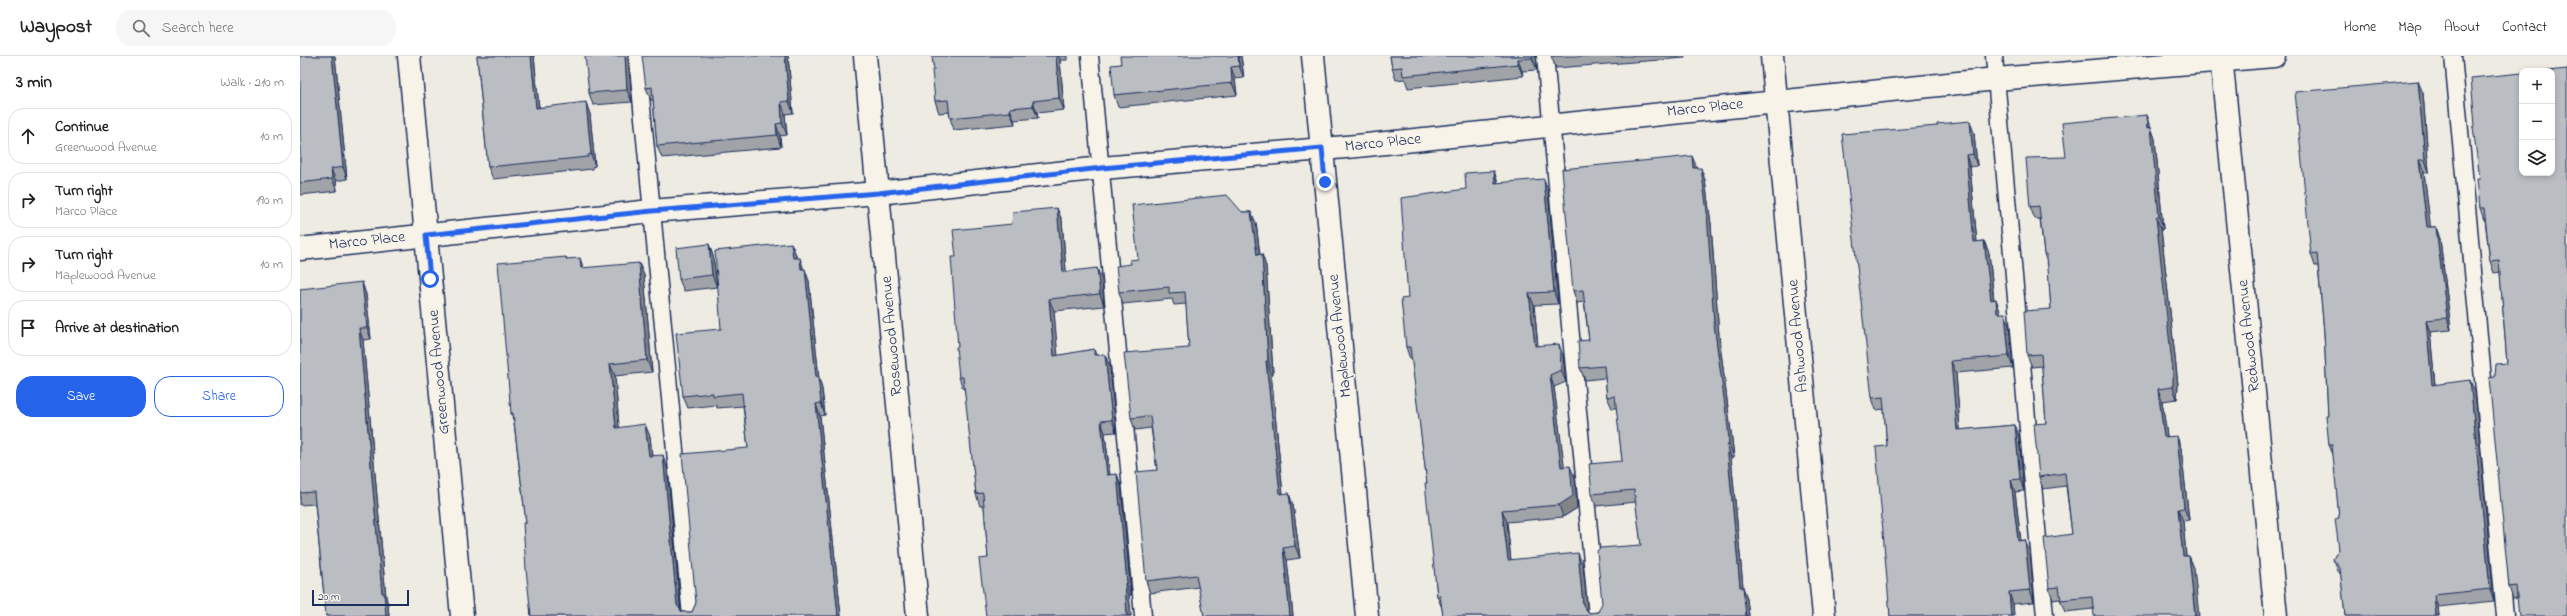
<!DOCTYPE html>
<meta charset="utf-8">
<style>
:root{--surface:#fff;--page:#f6f6f6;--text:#222;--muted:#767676;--line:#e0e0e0;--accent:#2563eb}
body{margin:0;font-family:"Indie Flower",sans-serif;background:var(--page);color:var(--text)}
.controls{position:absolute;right:12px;top:12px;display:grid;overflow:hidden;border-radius:8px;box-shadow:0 2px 6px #0003}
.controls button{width:36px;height:36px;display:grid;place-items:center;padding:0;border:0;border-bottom:1px solid var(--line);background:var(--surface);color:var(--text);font:20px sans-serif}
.scale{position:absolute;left:12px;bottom:10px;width:97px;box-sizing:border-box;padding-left:4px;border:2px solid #1b2f5e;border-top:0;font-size:11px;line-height:14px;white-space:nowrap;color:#1b2f5e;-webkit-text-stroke:3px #f7f3e8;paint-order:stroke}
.stop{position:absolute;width:12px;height:12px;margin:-9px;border:3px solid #2563eb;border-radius:50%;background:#fff}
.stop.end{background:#2563eb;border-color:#fff;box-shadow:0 1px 4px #0008}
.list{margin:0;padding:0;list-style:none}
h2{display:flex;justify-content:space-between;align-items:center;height:52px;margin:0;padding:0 16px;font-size:17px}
h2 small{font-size:13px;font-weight:400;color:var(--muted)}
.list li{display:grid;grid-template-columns:26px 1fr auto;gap:12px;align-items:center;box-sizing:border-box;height:56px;margin:0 8px 8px;padding:0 8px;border:1px solid var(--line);border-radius:16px}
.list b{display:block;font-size:15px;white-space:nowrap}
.list p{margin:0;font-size:13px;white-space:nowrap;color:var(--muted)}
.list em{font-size:13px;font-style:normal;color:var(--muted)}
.actions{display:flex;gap:8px;padding:12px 16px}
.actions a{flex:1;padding:9px 0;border:1px solid var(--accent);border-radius:16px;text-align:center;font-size:14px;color:var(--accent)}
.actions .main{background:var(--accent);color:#fff}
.icon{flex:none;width:22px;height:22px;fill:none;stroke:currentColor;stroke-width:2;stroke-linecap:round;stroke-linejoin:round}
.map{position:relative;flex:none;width:2267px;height:560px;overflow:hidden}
header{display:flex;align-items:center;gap:24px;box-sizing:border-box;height:56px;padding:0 20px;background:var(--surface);border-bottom:1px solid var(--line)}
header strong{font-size:19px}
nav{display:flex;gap:22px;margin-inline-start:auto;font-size:14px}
.search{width:280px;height:36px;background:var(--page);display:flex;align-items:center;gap:10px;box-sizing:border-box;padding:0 14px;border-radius:16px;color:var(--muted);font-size:15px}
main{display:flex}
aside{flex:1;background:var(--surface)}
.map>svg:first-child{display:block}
</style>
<header>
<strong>Waypost</strong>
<div class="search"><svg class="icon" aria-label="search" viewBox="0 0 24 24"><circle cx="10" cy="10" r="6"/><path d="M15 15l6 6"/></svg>Search here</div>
<nav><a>Home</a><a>Map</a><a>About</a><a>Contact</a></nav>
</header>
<main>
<aside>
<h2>3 min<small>Walk · 210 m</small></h2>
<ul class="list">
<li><svg class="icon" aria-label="ahead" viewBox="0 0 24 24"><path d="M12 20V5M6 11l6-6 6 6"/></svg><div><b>Continue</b><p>Greenwood Avenue</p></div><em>10 m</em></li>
<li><svg class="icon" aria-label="right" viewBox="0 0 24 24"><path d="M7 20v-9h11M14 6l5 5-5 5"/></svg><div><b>Turn right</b><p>Marco Place</p></div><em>190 m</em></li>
<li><svg class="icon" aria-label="right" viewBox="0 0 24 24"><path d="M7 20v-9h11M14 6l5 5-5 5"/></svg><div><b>Turn right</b><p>Maplewood Avenue</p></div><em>10 m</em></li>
<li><svg class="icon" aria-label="arrive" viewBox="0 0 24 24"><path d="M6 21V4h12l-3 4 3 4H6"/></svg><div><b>Arrive at destination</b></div></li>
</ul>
<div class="actions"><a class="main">Save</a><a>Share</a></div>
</aside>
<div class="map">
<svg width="2267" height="560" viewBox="0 0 2267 560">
<rect width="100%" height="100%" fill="#eeebe2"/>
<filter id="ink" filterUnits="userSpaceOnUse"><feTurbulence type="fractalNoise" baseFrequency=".025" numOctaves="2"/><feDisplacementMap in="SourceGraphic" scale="8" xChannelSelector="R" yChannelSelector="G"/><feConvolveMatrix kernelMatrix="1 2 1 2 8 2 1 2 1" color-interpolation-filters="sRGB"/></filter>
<g filter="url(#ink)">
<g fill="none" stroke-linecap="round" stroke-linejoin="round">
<g stroke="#1b2f5e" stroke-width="19">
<g id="lane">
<polyline points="337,0 391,560"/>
<polyline points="790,0 843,560"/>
<polyline points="1245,0 1297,560"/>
<polyline points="1694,0 1745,560"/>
<polyline points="2153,0 2205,560"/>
</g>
</g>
<g stroke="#1b2f5e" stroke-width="25">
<g id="street">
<polyline points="109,0 162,560"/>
<polyline points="565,0 618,560"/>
<polyline points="1013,0 1067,560"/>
<polyline points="1472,0 1524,560"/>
<polyline points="1921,0 1976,560"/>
<polyline points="0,193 351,155 578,137 802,112 1057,90 1696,23 1974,0"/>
</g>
</g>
<use href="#lane" stroke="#f7f3e8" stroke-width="16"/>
<use href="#street" stroke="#f7f3e8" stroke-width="22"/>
</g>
<g fill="#a0a3a7" stroke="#1b2f5e">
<polygon points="0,0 35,0 47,123 36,125 37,135 0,139"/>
<polygon points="177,0 234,0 239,51 290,58 295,110 292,111 293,113 193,123 188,111"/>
<polygon points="328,0 332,46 293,49 289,37"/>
<polygon points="488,0 493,57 485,58 487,79 480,80 481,91 362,102 357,90 353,44 351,44 346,32"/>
<polygon points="632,0 767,0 767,4 760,4 764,54 737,57 738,62 714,64 715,68 654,74 650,62 649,56 639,57 635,45 634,14"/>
<polygon points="941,0 944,22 935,23 937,39 818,51 814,39"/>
<polygon points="1090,0 1236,0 1237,14 1222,15 1223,20 1108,32 1105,23 1096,24 1092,12"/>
<polygon points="1251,0 1385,0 1385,2 1256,12"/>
<polygon points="2267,13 2217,542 2213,543 2209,531 2195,321 2207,307 2200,216 2194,217 2190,205 2185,164 2184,164 2180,152 2180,123 2175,70"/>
<polygon points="2123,37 2129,116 2124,116 2130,171 2136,171 2140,183 2151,274 2130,276 2135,328 2175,336 2194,545 2138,551 2139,560 2045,560 2041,519 2038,515 2033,503 2039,493 2039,462 2034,401 2029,389 2028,360 2024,276 2018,210 2015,210 2011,198"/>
<polygon points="1847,59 1855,83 1863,173 1861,173 1878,329 1877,343 1862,345 1867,380 1881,392 1889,464 1883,465 1886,500 1889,500 1894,512 1793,553 1765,556 1760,543 1753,544 1749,532 1772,478 1766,430 1743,433 1739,421 1746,367 1742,310 1732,311 1727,299 1751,253 1748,209 1744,198 1740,163 1735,163 1730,151 1766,101"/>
<polygon points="1674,77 1677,110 1670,111 1677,186 1684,185 1689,197 1694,244 1696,243 1700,257 1709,269 1713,312 1656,317 1660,374 1715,369 1719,381 1724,435 1715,436 1721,485 1730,496 1734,546 1713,548 1714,560 1590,560 1587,390 1584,353 1576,354 1572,342"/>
<polygon points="1397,112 1405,124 1411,168 1419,280 1432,384 1434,401 1431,401 1443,531 1447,543 1449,560 1143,560 1142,552 1137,540 1127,427 1112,303 1110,303 1106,291 1108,242 1166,133 1194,115 1198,127 1248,135 1258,248 1234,249 1238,290 1263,300 1266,326 1254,331 1264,411 1275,422 1277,452 1263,461 1207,466 1211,504 1283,509 1287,554 1289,557 1298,556 1341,489 1336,446 1296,450 1292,438 1322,405 1317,352 1312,352 1307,341 1305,322 1285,324 1280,312 1289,284 1284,246 1277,247 1273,235"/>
<polygon points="942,156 951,156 956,167 960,198 966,210 973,317 971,317 983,438 993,449 1000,502 987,504 993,560 904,560 899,531 850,537 846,525 857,414 851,372 835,374 831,362 889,292 886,248 874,249 872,243 823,248 819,236 831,208 838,203"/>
<polygon points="762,164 766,215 802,224 804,250 754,255 757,300 794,293 796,299 805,299 810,311 816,376 805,377 810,419 817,418 821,430 831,539 829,539 831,560 686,560 688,502 684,450 680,450 676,438 665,333 663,333 659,321 656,201"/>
<polygon points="491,187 496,199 496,202 504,213 509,225 519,323 522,333 525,359 520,360 541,560 231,560 226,467 214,367 211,357 266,201 267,203 284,212 344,219 352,316 315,320 319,371 350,380 352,400 367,411 381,554 382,556 392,556 396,547 448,392 443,350 417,352 416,349 388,352 383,340 421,273"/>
<polygon points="409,188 413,200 417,231 384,235 379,223"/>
<polygon points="0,233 66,238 71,283 63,284 86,541 88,549 89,560 26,560 15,448 0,449"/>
</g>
<g fill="#828488" stroke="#1b2f5e">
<polygon points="32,0 35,0 47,123 43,111"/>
<polygon points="231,0 234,0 240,64 236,52"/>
<polygon points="325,0 328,0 332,46 327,34"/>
<polygon points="485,0 488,0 493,57 489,45"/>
<polygon points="756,0 758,0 760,4 764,54 759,42"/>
<polygon points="938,0 941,0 944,22 939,10"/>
<polygon points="1232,0 1236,0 1237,14 1232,2"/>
<polygon points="1218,3 1222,15 1223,20 1218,8"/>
<polygon points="931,11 935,23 937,39 932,27"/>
<polygon points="2118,25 2123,37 2129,116 2125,104"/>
<polygon points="733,45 737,57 738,62 733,50"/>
<polygon points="286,46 290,58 295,110 291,98"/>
<polygon points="481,46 485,58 487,79 482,67"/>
<polygon points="710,52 714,64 715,68 710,56"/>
<polygon points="1847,59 1855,83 1863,173 1859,161"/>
<polygon points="1670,65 1674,77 1677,110 1673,98"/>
<polygon points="476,68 480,80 481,91 477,79"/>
<polygon points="1666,99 1670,111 1678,198 1674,186"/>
<polygon points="1392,100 1397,112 1393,112"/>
<polygon points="2119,104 2124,116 2132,183 2127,171"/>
<polygon points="1401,112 1405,124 1411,168 1419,280 1432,384 1434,401 1429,389 1414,268"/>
<polygon points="31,113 36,125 37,135 32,123"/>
<polygon points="1194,115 1198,127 1195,127"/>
<polygon points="1244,123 1248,135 1258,248 1254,236"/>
<polygon points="757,152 762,164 767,228 763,216"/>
<polygon points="951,156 956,167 961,211 957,199"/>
<polygon points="1856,161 1861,173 1878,329 1877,343 1873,331"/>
<polygon points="2136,171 2140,183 2151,274 2147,262"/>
<polygon points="1684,185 1689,197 1695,256 1691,244"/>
<polygon points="491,187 496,199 497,214 493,202"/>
<polygon points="409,188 413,200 417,231 412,219"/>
<polygon points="962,198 966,210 973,317 968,305"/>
<polygon points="280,202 284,214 281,212"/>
<polygon points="500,202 504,214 501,213"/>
<polygon points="339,207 344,219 352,316 347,304"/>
<polygon points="797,212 802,224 804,250 800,238"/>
<polygon points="505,213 509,225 519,323 522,333 525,359 521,347 516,321"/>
<polygon points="62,226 66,238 71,283 67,272"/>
<polygon points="1229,237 1234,249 1239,302 1235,290"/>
<polygon points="749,243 754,255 759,312 754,300"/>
<polygon points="1696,243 1700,255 1701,269 1697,257"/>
<polygon points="1705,257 1709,269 1713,312 1709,300"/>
<polygon points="2126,264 2130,276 2136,341 2132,329"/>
<polygon points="59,272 63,284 86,541 88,549 89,560 86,560 82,537"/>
<polygon points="1259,288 1263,300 1266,326 1261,314"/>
<polygon points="805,299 810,311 816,376 812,364"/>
<polygon points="966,305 971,317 984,450 980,438"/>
<polygon points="1651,305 1656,317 1661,386 1657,374"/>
<polygon points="310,308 315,320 320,384 316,372"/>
<polygon points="1250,319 1254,331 1266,423 1261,411"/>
<polygon points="2170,324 2175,336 2194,545 2190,533"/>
<polygon points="1858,333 1862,345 1869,393 1864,381"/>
<polygon points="516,348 520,360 541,560 538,560"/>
<polygon points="801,365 805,377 811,431 807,419"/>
<polygon points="345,368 350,380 353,412 349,400"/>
<polygon points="1715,369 1719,381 1724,435 1720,423"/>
<polygon points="1877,380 1881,392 1889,464 1884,452"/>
<polygon points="1427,389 1431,401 1443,531 1447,543 1449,560 1446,560 1440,531"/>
<polygon points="363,399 367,411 381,560 377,549"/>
<polygon points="1270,410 1275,422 1277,452 1263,461 1259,449"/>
<polygon points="817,418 821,430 831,539 827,527"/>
<polygon points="1711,424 1715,436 1722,497 1718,485"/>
<polygon points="989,437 993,449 1000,502 995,490"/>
<polygon points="1878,453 1883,465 1887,512 1883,500"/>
<polygon points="1202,454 1207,466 1212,516 1208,504"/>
<polygon points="1725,484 1730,496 1734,546 1730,534"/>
<polygon points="983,492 987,504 993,560 990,560"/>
<polygon points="1278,497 1283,509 1288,560 1283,549"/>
<polygon points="1889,500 1894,512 1899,560 1895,560"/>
<polygon points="825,527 829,539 831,560 827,560"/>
<polygon points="1709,536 1713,548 1714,560 1711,560"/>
<polygon points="2134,539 2138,551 2139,560 2136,560"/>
</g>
<g fill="#babdc2" stroke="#1b2f5e">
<polygon points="0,0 32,0 43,111 31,113 32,123 0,127"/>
<polygon points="177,0 231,0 236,52 286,46 291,98 288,99 288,101 188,111"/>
<polygon points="285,0 325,0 327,34 289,37"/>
<polygon points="342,0 485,0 489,45 481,46 482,67 476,68 477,79 357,90 352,31 346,32"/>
<polygon points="632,0 756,0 759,42 733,45 733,50 710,52 710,56 650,62 648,44 635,45 632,14 634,14"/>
<polygon points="820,0 938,0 939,10 931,11 932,27 814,39 811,9 821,8"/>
<polygon points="1090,0 1232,0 1232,2 1218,3 1218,8 1103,20 1102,11 1092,12"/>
<polygon points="2267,13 2267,560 2219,560 2216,530 2209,531 2189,322 2195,321 2196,308 2207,307 2199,204 2190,205 2184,152 2180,152 2177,123 2180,123 2173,71 2175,70 2171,22 2222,17 2222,117 2252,117 2252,15 2247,15"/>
<polygon points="2118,25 2125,104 2119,104 2127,171 2136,171 2147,262 2126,264 2132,329 2170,324 2190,533 2134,539 2136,560 2045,560 2040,512 2033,503 2039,493 2035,463 2039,462 2032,389 2029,389 2026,360 2028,360 2024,276 2017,197 2011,198 1995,36"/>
<polygon points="1847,59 1848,72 1851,71 1859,161 1856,161 1873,317 1873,331 1858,333 1864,381 1877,380 1884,452 1878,453 1883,500 1889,500 1895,560 1794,560 1792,541 1761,544 1759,531 1749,532 1744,482 1772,478 1765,417 1739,421 1734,368 1746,367 1741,298 1727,299 1724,255 1751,253 1747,198 1744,198 1739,150 1730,151 1726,102 1766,101 1762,67"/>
<polygon points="1670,65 1673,98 1666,99 1674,186 1684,185 1691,244 1696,243 1697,257 1705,257 1709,300 1651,305 1657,374 1715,369 1720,423 1711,424 1718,485 1725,484 1730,534 1709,536 1711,560 1590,560 1576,391 1587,390 1583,341 1572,342 1542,78 1637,70 1637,68"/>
<polygon points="1392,100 1393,112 1401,112 1407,156 1414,268 1428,372 1429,389 1427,389 1440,531 1443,531 1446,560 1143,560 1140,540 1137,540 1125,427 1127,427 1110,291 1106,291 1101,243 1108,242 1101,142 1166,133 1165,117 1194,115 1195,127 1244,123 1254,236 1229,237 1235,290 1259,288 1261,314 1250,319 1261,411 1270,410 1273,440 1259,449 1202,454 1208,504 1278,497 1283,549 1289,557 1298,556 1302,547 1297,495 1300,492 1341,489 1334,434 1292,438 1289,408 1322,405 1315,340 1307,341 1304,310 1280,312 1278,285 1289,284 1283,234 1273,235 1262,113"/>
<polygon points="927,139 942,156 951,156 957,199 962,198 968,305 966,305 980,438 989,437 995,490 983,492 990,560 904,560 896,519 846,525 836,416 857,414 850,360 831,362 824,297 889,292 885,236 869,237 869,231 819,236 816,210 831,208 830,204 838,203 832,149"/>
<polygon points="757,152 763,216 797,212 800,238 749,243 754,300 794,293 794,299 805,299 812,364 801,365 807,419 817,418 827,527 825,527 827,560 686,560 679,503 688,502 683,437 676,438 663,321 659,321 656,291 658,291 651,201 656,201 653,174 712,168 713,156"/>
<polygon points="491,187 493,202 500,202 501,213 505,213 516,321 518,321 521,347 516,348 538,560 231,560 226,513 223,467 226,467 213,357 211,357 198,207 266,201 266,203 280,202 281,212 339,207 347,304 310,308 316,372 345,368 349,400 363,399 377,549 382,556 392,556 396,547 382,398 448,392 442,337 413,340 413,337 383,340 376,277 421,273 415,195"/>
<polygon points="409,188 412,219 379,223 376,192"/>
<polygon points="62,226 67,272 59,272 82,537 84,537 86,560 26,560 14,436 0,437 0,233"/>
</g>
</g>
<g fill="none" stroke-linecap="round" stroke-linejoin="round" filter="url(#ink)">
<polyline stroke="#2563eb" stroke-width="5" points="130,223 126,179 352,155 578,137 802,112 1022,92 1025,126"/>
</g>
<g text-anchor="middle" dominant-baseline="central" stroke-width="3.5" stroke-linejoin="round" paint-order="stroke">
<g font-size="16" fill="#1b2f5e" stroke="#f7f3e8">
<text transform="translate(1405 52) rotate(-6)">Marco Place</text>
<text transform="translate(1083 87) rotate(-6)">Marco Place</text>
<text transform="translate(67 185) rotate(-6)">Marco Place</text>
<text transform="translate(592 280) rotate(-95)">Rosewood Avenue</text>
<text transform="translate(1040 280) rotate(-96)">Maplewood Avenue</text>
<text transform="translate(1498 280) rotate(-95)">Ashwood Avenue</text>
<text transform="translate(1949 280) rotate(-96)">Redwood Avenue</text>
<text transform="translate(139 316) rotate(-95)">Greenwood Avenue</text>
</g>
</g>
</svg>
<div class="controls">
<button>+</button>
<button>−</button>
<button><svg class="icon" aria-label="layers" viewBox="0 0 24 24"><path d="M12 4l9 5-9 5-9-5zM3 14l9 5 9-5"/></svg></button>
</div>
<div class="scale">20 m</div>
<div class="stop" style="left:130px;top:223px"></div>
<div class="stop end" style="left:1025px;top:126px"></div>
</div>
</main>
